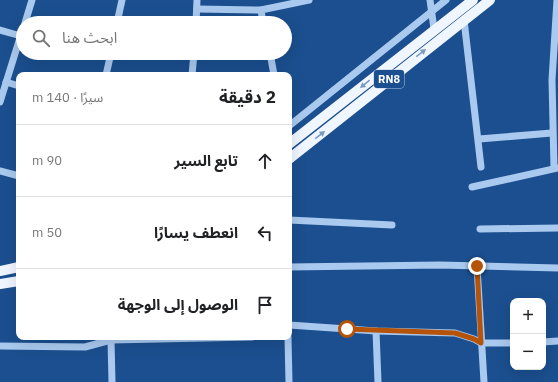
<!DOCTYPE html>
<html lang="ar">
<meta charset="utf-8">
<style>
:root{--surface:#fff;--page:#f2f2f2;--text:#202124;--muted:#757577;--line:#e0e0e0}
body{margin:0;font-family:"IBM Plex Sans","Noto Sans Arabic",sans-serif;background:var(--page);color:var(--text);direction:rtl}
.controls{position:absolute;right:12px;bottom:12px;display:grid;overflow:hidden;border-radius:8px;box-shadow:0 4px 16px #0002}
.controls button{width:36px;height:36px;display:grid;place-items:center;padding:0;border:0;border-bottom:1px solid var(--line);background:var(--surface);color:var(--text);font:20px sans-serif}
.stop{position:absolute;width:12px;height:12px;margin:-9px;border:3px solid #b45309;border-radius:50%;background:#fff}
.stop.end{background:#b45309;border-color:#fff;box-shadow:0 1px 4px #0008}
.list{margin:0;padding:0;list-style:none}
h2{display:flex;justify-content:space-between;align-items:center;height:52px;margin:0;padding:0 16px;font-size:17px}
h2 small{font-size:13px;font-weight:400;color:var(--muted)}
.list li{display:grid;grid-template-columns:26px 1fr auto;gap:12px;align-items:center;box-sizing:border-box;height:72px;padding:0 16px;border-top:1px solid var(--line)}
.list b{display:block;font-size:15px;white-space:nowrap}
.list em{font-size:13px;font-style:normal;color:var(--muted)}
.icon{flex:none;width:22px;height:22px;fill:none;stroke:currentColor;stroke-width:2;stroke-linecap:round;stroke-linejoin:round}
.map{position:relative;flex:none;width:558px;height:382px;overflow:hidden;direction:ltr}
.search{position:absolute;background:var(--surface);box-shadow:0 4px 16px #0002;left:16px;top:16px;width:276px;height:44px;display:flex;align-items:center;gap:10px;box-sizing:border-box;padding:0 14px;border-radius:22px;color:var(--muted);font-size:15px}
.panel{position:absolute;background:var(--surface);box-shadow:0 4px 16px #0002;left:16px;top:72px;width:276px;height:268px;border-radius:8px;direction:rtl}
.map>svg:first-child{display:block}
</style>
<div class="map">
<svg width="558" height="382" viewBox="0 0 558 382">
<rect width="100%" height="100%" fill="#1b4f8f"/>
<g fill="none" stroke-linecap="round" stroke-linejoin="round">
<g stroke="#a9c9ee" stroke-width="7">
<polyline points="430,0 434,29"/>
<polyline points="197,9 261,10 309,0"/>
<polyline points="261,10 263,23"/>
<polyline points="464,20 481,167"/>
<polyline points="25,23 32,0"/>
<polyline points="117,23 122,0"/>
<polyline points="196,23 197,0"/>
<polyline points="0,30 21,36"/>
<polyline points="270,53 274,75"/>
<polyline points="106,75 111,53"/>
<polyline points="192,75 194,53"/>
<polyline points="6,82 19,86"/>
<polyline points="0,102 23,28"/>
<polyline points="289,126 446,0"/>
<polyline points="479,139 552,133"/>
<polyline points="554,168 552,80 557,0"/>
<polyline points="0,171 19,176"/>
<polyline points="472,187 558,168"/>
<polyline points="289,220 392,225"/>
<polyline points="480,229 558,228"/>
<polyline points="477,266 484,382"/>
<polyline points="289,267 440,265 558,268"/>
<polyline points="289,325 376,331 455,333 474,339 481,343 513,343"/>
<polyline points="376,331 378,382"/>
<polyline points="288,337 289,382"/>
<polyline points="111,340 112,382"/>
<polyline points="543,342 558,341"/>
<polyline points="0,346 85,347 111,340 252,337"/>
</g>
<g stroke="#f0f6ff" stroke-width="10">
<polyline points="289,144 473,0"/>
<polyline points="289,159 490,0"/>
<polyline points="0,271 19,267"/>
<polyline points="0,284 19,281"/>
</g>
</g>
<defs><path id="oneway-solid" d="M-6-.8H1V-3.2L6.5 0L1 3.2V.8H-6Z"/></defs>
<g fill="#7b9ac1">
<use href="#oneway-solid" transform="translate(421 53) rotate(-38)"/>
<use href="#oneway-solid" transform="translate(365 84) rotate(141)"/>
<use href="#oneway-solid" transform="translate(320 135) rotate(-38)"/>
</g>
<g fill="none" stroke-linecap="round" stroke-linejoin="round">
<polyline stroke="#b45309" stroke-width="5" points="347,329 455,333 474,339 481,343 477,266"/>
</g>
<g text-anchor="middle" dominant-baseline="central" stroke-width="3.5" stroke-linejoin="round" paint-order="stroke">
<rect fill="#1b4f8f" stroke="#bbcadd" stroke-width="1" x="374" y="70" width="30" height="18" rx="3"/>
<g font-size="11" font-weight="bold" fill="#fff">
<text x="389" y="79">RN8</text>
</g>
</g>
</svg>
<div class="controls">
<button>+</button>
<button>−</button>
</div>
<div class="stop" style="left:347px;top:329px"></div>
<div class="stop end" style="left:477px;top:266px"></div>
<div class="search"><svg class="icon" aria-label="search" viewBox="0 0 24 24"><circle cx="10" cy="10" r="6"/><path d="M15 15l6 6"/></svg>ابحث هنا</div>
<section class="panel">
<h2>2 دقيقة<small>سيرًا · 140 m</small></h2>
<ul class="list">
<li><svg class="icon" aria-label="ahead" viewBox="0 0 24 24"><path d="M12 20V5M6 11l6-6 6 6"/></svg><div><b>تابع السير</b></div><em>90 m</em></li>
<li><svg class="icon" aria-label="left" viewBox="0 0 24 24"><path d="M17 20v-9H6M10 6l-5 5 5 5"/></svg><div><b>انعطف يسارًا</b></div><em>50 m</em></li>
<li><svg class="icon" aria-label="arrive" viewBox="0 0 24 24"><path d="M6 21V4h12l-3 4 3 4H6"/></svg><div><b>الوصول إلى الوجهة</b></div></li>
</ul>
</section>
</div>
